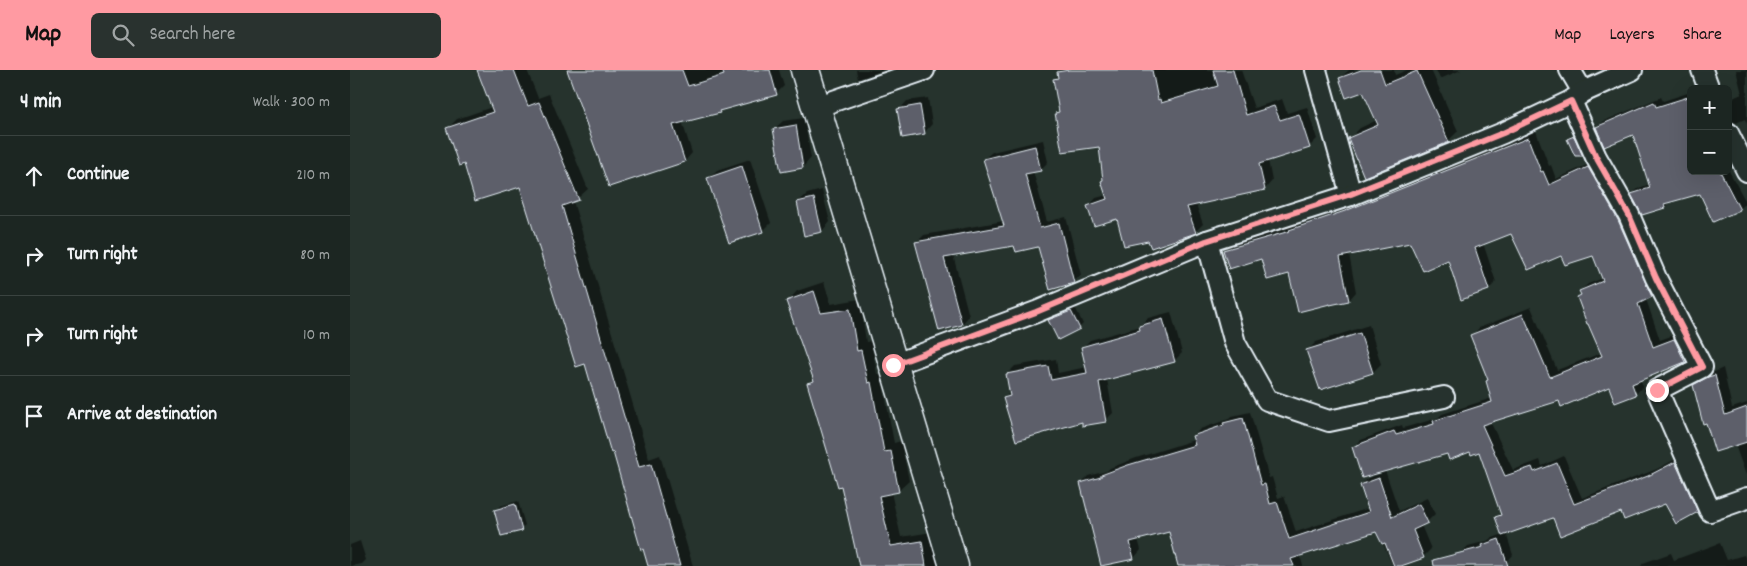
<!DOCTYPE html>
<meta charset="utf-8">
<style>
:root{--surface:#1c2622;--page:#29322f;--text:#f1f3f6;--muted:#a0a5a5;--line:#3a4340;--accent:#ff9aa2}
body{margin:0;font-family:Dekko,sans-serif;background:var(--page);color:var(--text)}
.controls{position:absolute;right:15px;top:15px;display:grid;overflow:hidden;border-radius:8px;box-shadow:0 5px 20px #0002}
.controls button{width:45px;height:45px;display:grid;place-items:center;padding:0;border:0;border-bottom:1px solid var(--line);background:var(--surface);color:var(--text);font:25px sans-serif}
.stop{position:absolute;width:15px;height:15px;margin:-11px;border:4px solid #ff9aa2;border-radius:50%;background:#fff}
.stop.end{background:#ff9aa2;border-color:#fff;box-shadow:0 1px 5px #0008}
.list{margin:0;padding:0;list-style:none}
h2{display:flex;justify-content:space-between;align-items:center;height:65px;margin:0;padding:0 20px;font-size:21px}
h2 small{font-size:16px;font-weight:400;color:var(--muted)}
.list li{display:grid;grid-template-columns:32px 1fr auto;gap:15px;align-items:center;box-sizing:border-box;height:80px;padding:0 20px;border-top:1px solid var(--line)}
.list b{display:block;font-size:19px;white-space:nowrap}
.list em{font-size:16px;font-style:normal;color:var(--muted)}
.icon{flex:none;width:28px;height:28px;fill:none;stroke:currentColor;stroke-width:2;stroke-linecap:round;stroke-linejoin:round}
.map{position:relative;flex:none;width:1397px;height:496px;overflow:hidden}
header{display:flex;align-items:center;gap:30px;box-sizing:border-box;height:70px;padding:0 25px;background:var(--accent);color:#111}
header strong{font-size:24px}
nav{display:flex;gap:28px;margin-inline-start:auto;font-size:18px}
.search{width:350px;height:45px;background:var(--page);display:flex;align-items:center;gap:12px;box-sizing:border-box;padding:0 18px;border-radius:8px;color:var(--muted);font-size:19px}
main{display:flex}
aside{flex:1;background:var(--surface)}
.map>svg:first-child{display:block}
</style>
<header>
<strong>Map</strong>
<div class="search"><svg class="icon" aria-label="search" viewBox="0 0 24 24"><circle cx="10" cy="10" r="6"/><path d="M15 15l6 6"/></svg>Search here</div>
<nav><a>Map</a><a>Layers</a><a>Share</a></nav>
</header>
<main>
<aside>
<h2>4 min<small>Walk · 300 m</small></h2>
<ul class="list">
<li><svg class="icon" aria-label="ahead" viewBox="0 0 24 24"><path d="M12 20V5M6 11l6-6 6 6"/></svg><div><b>Continue</b></div><em>210 m</em></li>
<li><svg class="icon" aria-label="right" viewBox="0 0 24 24"><path d="M7 20v-9h11M14 6l5 5-5 5"/></svg><div><b>Turn right</b></div><em>80 m</em></li>
<li><svg class="icon" aria-label="right" viewBox="0 0 24 24"><path d="M7 20v-9h11M14 6l5 5-5 5"/></svg><div><b>Turn right</b></div><em>10 m</em></li>
<li><svg class="icon" aria-label="arrive" viewBox="0 0 24 24"><path d="M6 21V4h12l-3 4 3 4H6"/></svg><div><b>Arrive at destination</b></div></li>
</ul>
</aside>
<div class="map">
<svg width="1397" height="496" viewBox="0 0 1397 496">
<rect width="100%" height="100%" fill="#26332d"/>
<filter id="ink" filterUnits="userSpaceOnUse"><feTurbulence type="fractalNoise" baseFrequency=".02" numOctaves="2"/><feDisplacementMap in="SourceGraphic" scale="10" xChannelSelector="R" yChannelSelector="G"/><feConvolveMatrix kernelMatrix="1 2 1 2 8 2 1 2 1" color-interpolation-filters="sRGB"/></filter>
<g filter="url(#ink)">
<g fill="#0007">
<polygon points="128,0 177,0 188,28 199,24 238,119 228,128 223,131 299,389 310,385 343,496 298,496 236,292 171,115 114,93 97,59 107,49 142,37"/>
<polygon points="219,0 429,0 434,16 426,24 332,51 342,83 335,91 259,116"/>
<polygon points="506,0 534,0 508,9"/>
<polygon points="711,0 891,0 904,38 932,29 937,43 957,37 967,69 959,77 918,90 922,111 915,119 846,134 853,154 845,162 799,169 768,147 739,136 746,128 757,125 750,75 707,43 710,40 705,9"/>
<polygon points="999,0 1044,0 1045,5 1057,0 1081,0 1108,61 1098,71 1000,68 1010,58 1027,50 1014,20 990,8"/>
<polygon points="1086,0 1111,0 1090,9"/>
<polygon points="1386,0 1397,0 1397,54 1395,49 1386,53 1378,50 1378,30 1392,24"/>
<polygon points="1341,22 1341,101 1378,101 1378,99 1396,132 1389,139 1350,122 1320,131 1315,137 1282,124 1289,118 1300,114 1284,63 1247,57 1254,51 1311,27 1313,31"/>
<polygon points="578,28 582,54 574,63 549,40 557,31"/>
<polygon points="454,48 461,88 453,97 432,100 424,59 433,51"/>
<polygon points="1186,61 1199,96 1201,95 1206,109 1246,91 1309,218 1302,226 1296,229 1310,270 1332,262 1342,284 1335,291 1290,309 1293,316 1286,324 1265,331 1259,316 1210,329 1140,351 1163,400 1190,390 1192,396 1214,386 1232,428 1307,399 1333,385 1354,434 1347,441 1316,432 1271,440 1204,446 1156,463 1163,485 1157,492 1144,496 1115,496 1111,483 1118,476 1137,471 1140,469 1153,464 1147,447 1151,443 1129,380 1120,380 1097,383 1035,400 1049,441 1077,428 1085,444 1077,452 1071,455 1081,479 1073,487 1048,496 1043,496 1027,460 950,485 953,496 829,496 820,461 788,469 791,480 784,488 752,495 731,413 738,406 757,401 760,398 786,388 844,370 843,367 850,359 879,349 882,346 900,342 919,408 922,407 928,428 934,426 946,462 1019,438 1011,415 1018,408 1032,403 1003,378 1011,370 1052,355 1053,358 1088,348 1092,344 1142,328 1137,311 1139,309 1122,266 1129,258 1181,237 1207,300 1251,283 1229,227 1232,224 1230,221 1238,214 1253,208 1244,184 1211,184 1161,162 1133,173 1146,212 1139,219 1099,188 1061,172 999,184 1006,222 999,230 912,188 875,181 882,173 946,155 948,153 1003,134"/>
<polygon points="1228,63 1236,81 1232,85 1219,69"/>
<polygon points="693,70 698,92 691,99 683,101 697,152 716,147 731,205 723,212 689,175 665,174 603,185 619,246 612,254 567,172 574,165 654,151 634,89 642,82"/>
<polygon points="400,89 421,153 413,161 380,172 359,108 367,100"/>
<polygon points="472,120 480,152 472,161 448,132 457,124"/>
<polygon points="474,212 481,234 510,229 516,272 521,271 527,304 531,303 544,373 551,371 559,411 548,421 541,422 551,467 582,462 588,496 511,496 492,414 459,314 464,308 437,232 447,221"/>
<polygon points="725,237 733,254 729,258 700,251 704,247"/>
<polygon points="821,242 832,283 824,291 757,309 763,343 755,351 732,350 654,328 661,322 657,304 665,296 706,289 708,303 737,297 733,277 740,270 791,256 798,248"/>
<polygon points="1019,255 1031,294 1023,302 958,280 966,272"/>
<polygon points="1373,298 1382,338 1397,333 1397,408 1385,375 1344,315 1352,308"/>
<polygon points="168,431 175,455 171,459 146,440 150,436"/>
<polygon points="10,471 16,490 12,494 0,496 0,475"/>
<polygon points="1370,473 1377,490 1394,485 1397,491 1397,496 1291,496 1293,493 1321,483 1324,490"/>
</g>
<g fill="#5d5e6b" stroke="#e8f1f8">
<polygon points="127,0 164,0 178,36 189,32 229,130 212,136 289,397 301,394 330,496 298,496 293,479 291,480 263,382 261,383 235,294 226,297 170,117 125,131 114,94 109,96 96,58 143,42"/>
<polygon points="217,0 332,0 338,16 374,5 372,0 420,0 427,25 369,41 370,43 323,55 335,92 259,117"/>
<polygon points="719,0 802,0 808,30 810,29 811,33 868,16 863,0 883,0 896,45 924,36 930,50 949,44 960,78 909,94 915,120 837,137 846,163 801,178 798,171 774,176 767,149 744,156 737,136 757,129 751,111 753,110 749,77 712,82 705,43 709,42 703,9 708,8 707,2"/>
<polygon points="1011,0 1030,0 1035,14 1067,1 1099,72 1014,107 998,68 1028,55 1013,22 996,28 989,8"/>
<polygon points="1341,26 1341,101 1370,101 1390,140 1363,152 1350,124 1314,134 1315,138 1292,145 1281,124 1300,118 1283,65 1254,77 1246,57 1304,32 1306,37"/>
<polygon points="570,35 575,64 552,68 547,39"/>
<polygon points="446,55 453,98 431,102 423,59"/>
<polygon points="1224,66 1233,86 1225,86 1217,69"/>
<polygon points="1178,68 1191,102 1193,101 1199,115 1238,97 1268,150 1302,227 1288,234 1303,277 1324,269 1335,292 1282,314 1286,325 1265,333 1259,317 1211,337 1209,331 1132,355 1155,406 1182,397 1184,402 1207,393 1224,434 1298,406 1325,392 1348,442 1326,454 1315,434 1274,450 1271,442 1210,466 1203,448 1152,466 1145,447 1151,445 1129,382 1121,385 1120,382 1099,390 1097,384 1012,408 1002,377 1044,361 1046,365 1084,354 1083,351 1142,332 1136,311 1138,310 1120,265 1173,244 1200,307 1252,286 1238,254 1237,254 1227,227 1231,225 1229,221 1253,211 1243,186 1215,195 1211,186 1178,200 1161,164 1125,178 1139,220 1111,230 1098,190 1073,201 1060,173 990,187 999,231 980,235 980,234 948,242 939,204 917,210 911,189 879,199 873,180 940,161 939,160 995,141"/>
<polygon points="685,76 691,101 675,104 690,158 709,153 724,213 700,220 688,177 666,182 664,176 594,188 612,255 589,261 565,172 654,156 633,89"/>
<polygon points="392,96 413,162 379,173 357,108"/>
<polygon points="464,128 472,162 454,166 447,132"/>
<polygon points="464,221 471,243 500,239 507,281 511,280 518,313 521,312 534,382 541,381 549,422 529,426 541,476 572,471 576,496 509,496 491,416 488,417 457,313 464,311 436,231"/>
<polygon points="721,241 730,259 708,270 698,250"/>
<polygon points="813,249 825,292 749,312 756,352 732,356 732,352 666,371 653,328 660,326 656,304 698,296 701,310 737,303 731,277 790,260 789,256"/>
<polygon points="1010,263 1023,303 970,320 956,280"/>
<polygon points="1365,305 1375,345 1397,337 1397,372 1365,382 1356,353 1353,354 1343,315 1358,307"/>
<polygon points="893,348 911,415 915,414 920,434 927,432 939,469 1019,442 1010,415 1029,408 1042,447 1069,434 1078,453 1063,460 1074,488 1051,496 1044,496 1035,473 1032,474 1026,462 941,489 944,496 828,496 819,462 780,472 784,489 751,496 730,413 751,407 751,405 778,395 845,375 842,366 874,355 873,353"/>
<polygon points="165,434 172,461 151,466 144,440"/>
<polygon points="1149,469 1158,496 1084,496 1083,490 1133,477 1132,475"/>
</g>
<g fill="none" stroke-linecap="round" stroke-linejoin="round">
<g stroke="#e8f1f8" stroke-width="24">
<g id="minor">
<polyline points="966,0 1001,125"/>
<polyline points="1220,0 1233,22"/>
<polyline points="1352,0 1359,19"/>
<polyline points="1221,31 1246,87 1279,145 1306,208 1352,297 1307,320 1360,441 1397,428"/>
<polyline points="466,37 574,0"/>
<polyline points="1378,63 1397,101"/>
<polyline points="857,171 1001,125 1153,63 1221,31 1233,22 1282,0"/>
<polyline points="543,295 686,242 857,171 885,273 917,330 979,351 1094,327"/>
</g>
</g>
<g stroke="#e8f1f8" stroke-width="31">
<polyline id="secondary" points="455,0 604,496"/>
</g>
<use href="#minor" stroke="#26332d" stroke-width="20"/>
<use href="#secondary" stroke="#26332d" stroke-width="28"/>
</g>
</g>
<g fill="none" stroke-linecap="round" stroke-linejoin="round" filter="url(#ink)">
<polyline stroke="#ff9aa2" stroke-width="6" points="543,295 686,242 856,171 1001,124 1153,63 1221,31 1246,87 1279,145 1306,208 1352,297 1307,320"/>
</g>
</svg>
<div class="controls">
<button>+</button>
<button>−</button>
</div>
<div class="stop" style="left:543px;top:295px"></div>
<div class="stop end" style="left:1307px;top:320px"></div>
</div>
</main>
